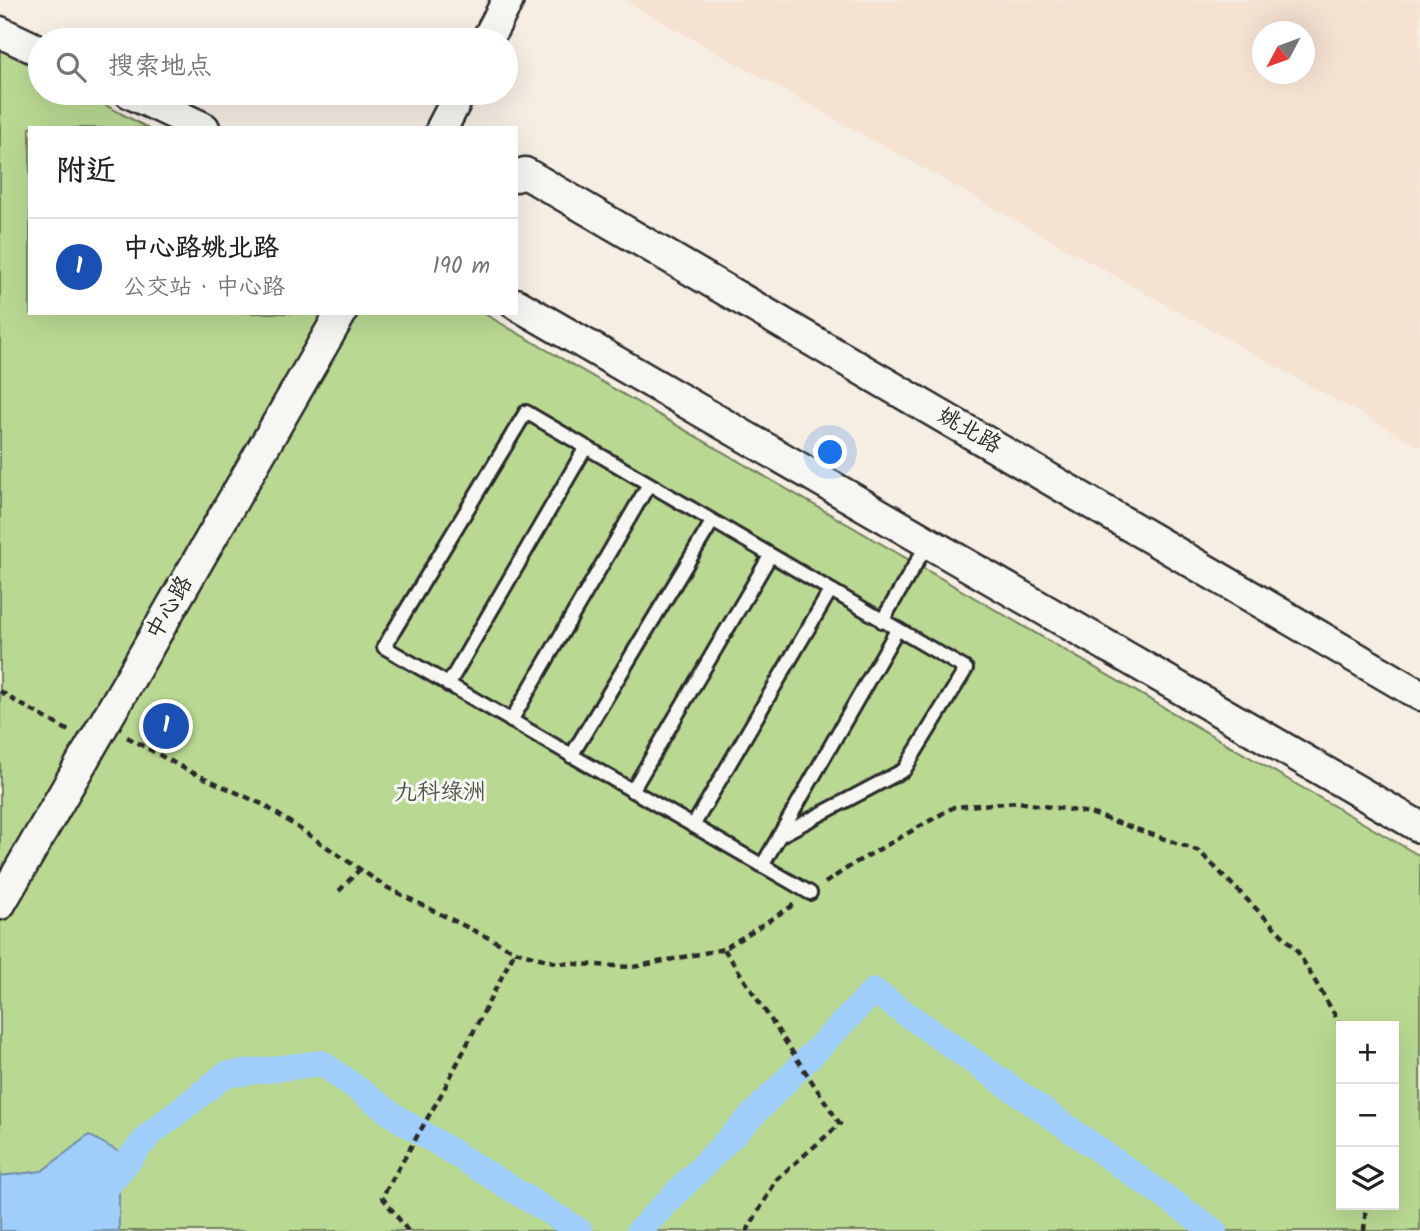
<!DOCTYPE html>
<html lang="zh">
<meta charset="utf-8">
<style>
:root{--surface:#fff;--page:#f2f2f2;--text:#222;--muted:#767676;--line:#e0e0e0;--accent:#d93025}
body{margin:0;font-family:Kalam,"LXGW WenKai TC",sans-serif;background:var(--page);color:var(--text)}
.controls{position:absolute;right:21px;bottom:21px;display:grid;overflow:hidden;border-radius:0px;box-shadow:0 7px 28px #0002}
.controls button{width:63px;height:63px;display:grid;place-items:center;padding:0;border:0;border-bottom:2px solid var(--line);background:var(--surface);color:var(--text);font:35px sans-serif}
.compass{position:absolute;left:1252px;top:21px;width:63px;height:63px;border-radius:50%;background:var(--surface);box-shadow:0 7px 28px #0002;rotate:229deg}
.you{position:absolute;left:831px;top:453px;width:24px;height:24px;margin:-18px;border:5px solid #fff;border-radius:50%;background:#1a73e8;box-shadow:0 0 0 10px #1a73e833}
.badge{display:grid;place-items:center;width:46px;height:46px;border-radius:50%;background:var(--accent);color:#fff;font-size:23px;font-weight:700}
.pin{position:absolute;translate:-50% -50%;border:4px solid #fff;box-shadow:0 2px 7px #0006}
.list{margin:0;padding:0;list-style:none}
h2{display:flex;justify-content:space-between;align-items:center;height:91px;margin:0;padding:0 28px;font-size:30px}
h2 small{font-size:23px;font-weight:400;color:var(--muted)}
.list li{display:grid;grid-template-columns:46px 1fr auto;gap:21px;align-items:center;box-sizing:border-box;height:98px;padding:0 28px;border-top:2px solid var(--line)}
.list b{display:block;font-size:26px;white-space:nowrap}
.list p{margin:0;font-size:23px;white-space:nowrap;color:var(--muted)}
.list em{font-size:23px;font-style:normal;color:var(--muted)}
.icon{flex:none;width:38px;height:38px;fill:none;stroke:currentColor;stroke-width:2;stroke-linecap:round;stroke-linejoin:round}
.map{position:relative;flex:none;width:1420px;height:1231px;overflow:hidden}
.search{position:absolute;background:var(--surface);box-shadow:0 7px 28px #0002;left:28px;top:28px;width:490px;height:77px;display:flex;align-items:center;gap:18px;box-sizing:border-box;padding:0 24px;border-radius:38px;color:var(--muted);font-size:26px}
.panel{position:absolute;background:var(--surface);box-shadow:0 7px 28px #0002;left:28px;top:126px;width:490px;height:189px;border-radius:0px}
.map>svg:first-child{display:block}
</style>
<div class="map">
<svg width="1420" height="1231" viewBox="0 0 1420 1231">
<rect width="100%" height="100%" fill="#f6ede3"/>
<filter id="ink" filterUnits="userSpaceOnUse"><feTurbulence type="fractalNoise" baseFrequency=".0143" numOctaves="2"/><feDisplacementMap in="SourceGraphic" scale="14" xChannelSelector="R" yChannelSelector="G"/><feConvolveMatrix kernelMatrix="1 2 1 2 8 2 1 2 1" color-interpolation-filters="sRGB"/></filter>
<g filter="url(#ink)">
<path fill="#f6e2d1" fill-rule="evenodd" d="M623,0H1420V447ZM1262,32H1304V74H1262Z"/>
<path fill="#b9d992" stroke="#72825e" stroke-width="2" fill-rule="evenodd" d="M0,48L40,70V93H83L148,128H30V313H483L1420,856V1231H0ZM1341,1026H1394V1205H1341Z"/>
<polygon fill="#9fcefb" stroke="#718da8" stroke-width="2" points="89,1135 119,1152 119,1231 0,1231 0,1176 42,1171"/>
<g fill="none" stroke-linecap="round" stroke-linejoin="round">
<g stroke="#9fcefb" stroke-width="26">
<polyline points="71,1231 149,1135 225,1075 322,1063 399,1119 580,1231"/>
<polyline points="639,1231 874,991 1214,1231"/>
</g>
<g stroke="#2b2b2b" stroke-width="18">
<g id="service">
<polyline points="882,621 928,543"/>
<polyline points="448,685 586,447"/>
<polyline points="511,721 649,484"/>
<polyline points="571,756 712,522"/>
<polyline points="632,791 770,556"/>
<polyline points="693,826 830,591"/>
<polyline points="779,836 904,770 966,669 526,412 384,647 810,893"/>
<polyline points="762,866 897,630"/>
</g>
</g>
<g stroke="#2b2b2b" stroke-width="35">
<g id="tertiary">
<polyline points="0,32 40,51"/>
<polyline points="487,40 508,0"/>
<polyline points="130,93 204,128"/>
<polyline points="442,128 460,93"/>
<polyline points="516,176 525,173 1420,695"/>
<polyline points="516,304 1420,827"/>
<polyline points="0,904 341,313"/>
</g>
</g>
<g stroke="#2b2b2b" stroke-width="4.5" stroke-dasharray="7 5" stroke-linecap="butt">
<polyline points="0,691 15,701 69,731"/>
<polyline points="127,737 187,770 264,805 388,888 515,951 557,963 633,967 724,949 795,904"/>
<polyline points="825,883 855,863 954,807 1018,802 1090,813 1199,851 1296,949 1335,1015 1341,1029"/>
<polyline points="339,891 360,869"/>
<polyline points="724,949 840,1124 777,1179 747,1231"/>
<polyline points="408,1231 382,1197 442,1093 515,951"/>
<polyline points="1364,1231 1366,1205"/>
</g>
<use href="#service" stroke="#f6f6f2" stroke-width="12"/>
<use href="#tertiary" stroke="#f6f6f2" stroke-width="30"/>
</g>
</g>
<g text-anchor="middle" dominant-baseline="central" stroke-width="6" stroke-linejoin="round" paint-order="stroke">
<g font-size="23" fill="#2b2b2b" stroke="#f6f6f2">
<text transform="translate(969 431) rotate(30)">姚北路</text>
<text transform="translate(170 608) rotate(-60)">中心路</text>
</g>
<g font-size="23" fill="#4e5645" stroke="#f6f6f2">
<text x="440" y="793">九科绿洲</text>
</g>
</g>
</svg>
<div class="controls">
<button>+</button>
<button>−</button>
<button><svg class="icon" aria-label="layers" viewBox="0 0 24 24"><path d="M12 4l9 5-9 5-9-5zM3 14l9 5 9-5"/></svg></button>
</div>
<svg class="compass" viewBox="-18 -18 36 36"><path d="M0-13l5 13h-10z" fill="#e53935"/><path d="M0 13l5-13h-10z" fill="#767676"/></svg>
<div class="you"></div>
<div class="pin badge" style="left:166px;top:726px;background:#1a4fb4">1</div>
<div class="search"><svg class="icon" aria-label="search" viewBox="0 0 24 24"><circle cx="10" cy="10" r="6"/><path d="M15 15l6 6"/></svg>搜索地点</div>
<section class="panel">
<h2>附近<small></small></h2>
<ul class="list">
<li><span class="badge" style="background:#1a4fb4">1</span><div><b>中心路姚北路</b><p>公交站 · 中心路</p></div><em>190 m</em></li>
</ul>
</section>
</div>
